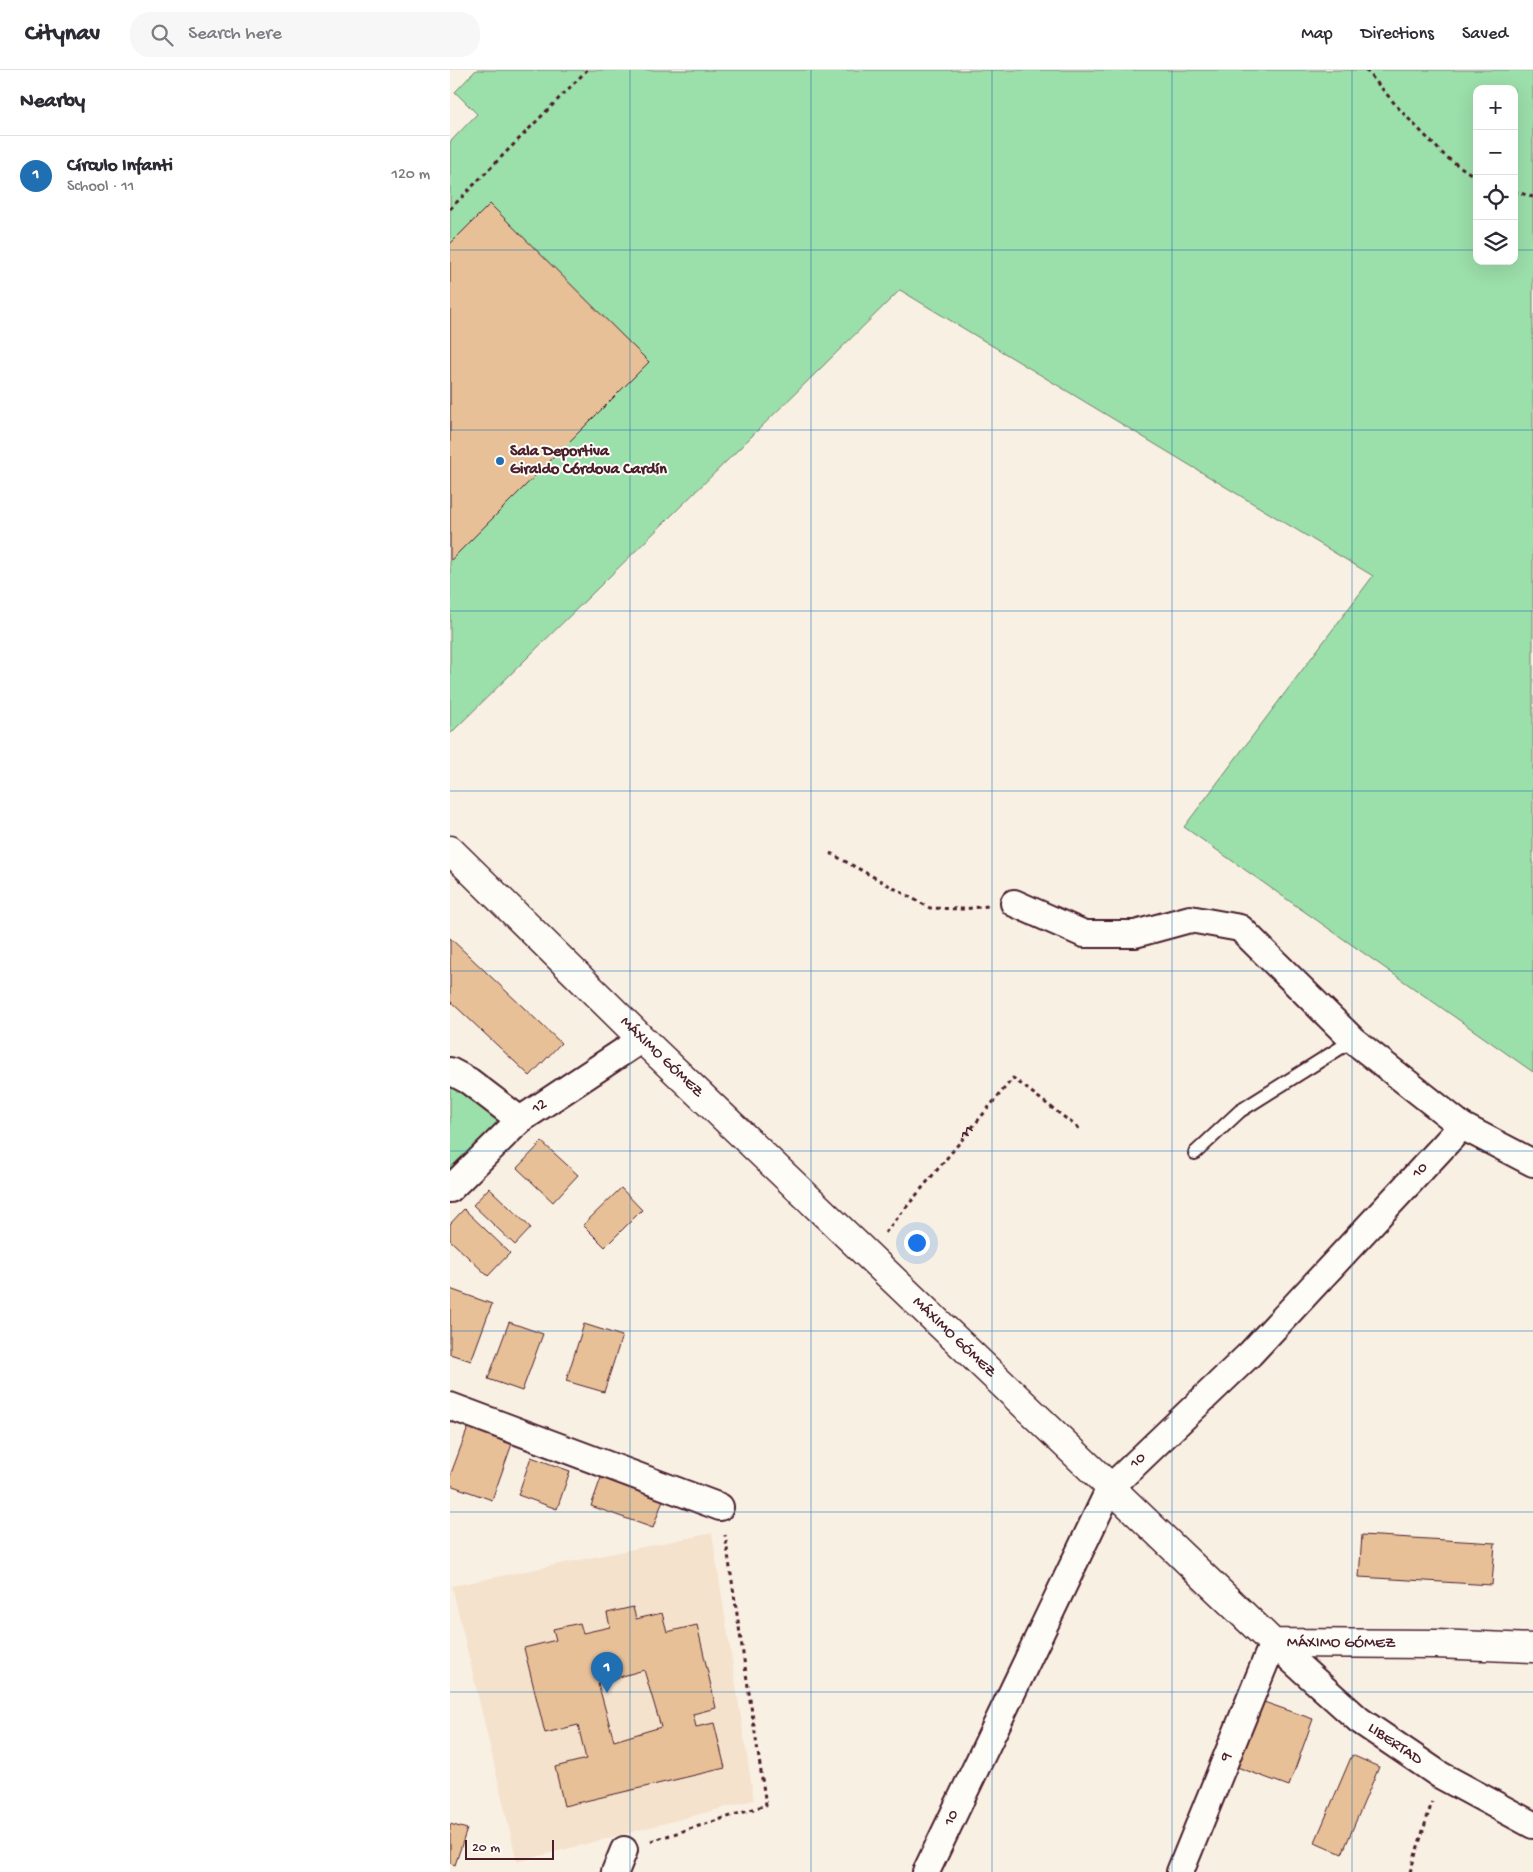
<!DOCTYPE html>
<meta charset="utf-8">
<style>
:root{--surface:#fff;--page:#f7f7f7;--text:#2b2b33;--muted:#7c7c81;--line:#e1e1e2;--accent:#1f6fb2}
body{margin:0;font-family:"Gochi Hand",sans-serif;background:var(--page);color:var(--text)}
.controls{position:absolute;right:15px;top:15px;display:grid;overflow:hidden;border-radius:10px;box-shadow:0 5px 20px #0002}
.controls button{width:45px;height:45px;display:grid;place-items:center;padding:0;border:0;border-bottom:1px solid var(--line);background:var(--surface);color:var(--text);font:25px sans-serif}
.scale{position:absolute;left:15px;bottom:12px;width:89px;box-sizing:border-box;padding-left:5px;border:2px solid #4a1f2b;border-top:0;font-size:14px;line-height:18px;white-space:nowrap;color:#4a1f2b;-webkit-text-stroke:4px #fdfcf7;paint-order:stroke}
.you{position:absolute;left:466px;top:1172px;width:18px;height:18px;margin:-12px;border:4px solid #fff;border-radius:50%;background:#1a73e8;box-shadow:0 0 0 8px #1a73e833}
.badge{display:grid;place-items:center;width:32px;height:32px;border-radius:50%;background:var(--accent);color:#fff;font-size:16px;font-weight:700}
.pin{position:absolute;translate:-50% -41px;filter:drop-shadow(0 1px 2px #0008)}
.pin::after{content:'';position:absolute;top:26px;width:18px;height:15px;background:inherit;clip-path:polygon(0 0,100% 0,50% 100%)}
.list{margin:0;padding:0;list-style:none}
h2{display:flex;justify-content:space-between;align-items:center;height:65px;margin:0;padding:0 20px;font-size:21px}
h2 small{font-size:16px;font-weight:400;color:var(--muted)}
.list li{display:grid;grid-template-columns:32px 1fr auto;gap:15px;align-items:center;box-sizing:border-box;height:80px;padding:0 20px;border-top:1px solid var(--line)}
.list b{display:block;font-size:19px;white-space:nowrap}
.list p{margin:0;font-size:16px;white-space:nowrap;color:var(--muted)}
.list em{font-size:16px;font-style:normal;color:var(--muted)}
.icon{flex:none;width:28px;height:28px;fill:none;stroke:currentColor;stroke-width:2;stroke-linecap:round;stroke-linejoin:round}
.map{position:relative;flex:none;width:1083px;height:1802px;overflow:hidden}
header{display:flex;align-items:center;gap:30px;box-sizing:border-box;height:70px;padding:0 25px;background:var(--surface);border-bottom:1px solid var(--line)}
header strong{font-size:24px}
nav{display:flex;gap:28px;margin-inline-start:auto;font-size:18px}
.search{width:350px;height:45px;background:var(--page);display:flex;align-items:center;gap:12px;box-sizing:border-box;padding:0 18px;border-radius:20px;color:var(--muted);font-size:19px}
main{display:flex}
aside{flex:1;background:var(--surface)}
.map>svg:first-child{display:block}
</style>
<header>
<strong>Citynav</strong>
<div class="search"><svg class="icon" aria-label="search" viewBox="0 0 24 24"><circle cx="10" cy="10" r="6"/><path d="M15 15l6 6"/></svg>Search here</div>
<nav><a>Map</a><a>Directions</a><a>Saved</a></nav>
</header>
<main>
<aside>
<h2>Nearby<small></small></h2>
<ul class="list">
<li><span class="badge">1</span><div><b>Círculo Infanti</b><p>School · 11</p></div><em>120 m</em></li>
</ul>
</aside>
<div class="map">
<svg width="1083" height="1802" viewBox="0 0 1083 1802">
<rect width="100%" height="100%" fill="#f9f0e4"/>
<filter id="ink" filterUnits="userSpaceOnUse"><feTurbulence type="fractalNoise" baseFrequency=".02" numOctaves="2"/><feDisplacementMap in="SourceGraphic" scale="10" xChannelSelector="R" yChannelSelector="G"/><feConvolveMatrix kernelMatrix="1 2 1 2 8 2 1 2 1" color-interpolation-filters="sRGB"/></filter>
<g filter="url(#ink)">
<polygon fill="#f4e2cd" points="262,1463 304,1730 67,1792 2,1516"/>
<g fill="#9bdfaa" stroke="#727f6a" fill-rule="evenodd">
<path d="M26,0H1083V1002L734,757L923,506L450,220L0,664V72L27,44L5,22ZM1027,19H1064V191H1027Z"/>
<polygon points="0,1001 70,1050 0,1119"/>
</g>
<g fill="#e7c098" stroke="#4a1f2b" fill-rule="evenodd">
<polygon points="40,134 199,292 0,491 0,174"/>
<polygon points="0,868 111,973 80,1006 0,931"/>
<polygon points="92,1072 128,1105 103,1132 67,1098"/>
<polygon points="39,1118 81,1158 65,1175 23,1135"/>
<polygon points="171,1118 192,1140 155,1177 133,1155"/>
<polygon points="14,1139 60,1183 38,1206 0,1170 0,1154"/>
<polygon points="0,1219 42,1234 21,1291 0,1284"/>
<polygon points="59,1252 93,1264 72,1321 38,1309"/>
<polygon points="134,1254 172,1266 154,1322 116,1311"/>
<polygon points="19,1355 63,1371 42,1430 0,1415 0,1406"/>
<polygon points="81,1387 120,1401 107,1439 68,1425"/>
<polygon points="152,1405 214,1427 203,1458 141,1436"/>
<polygon points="912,1465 1045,1473 1042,1515 909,1507"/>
<path d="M183,1537L186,1549L212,1543L217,1562L247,1555L266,1638L243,1644L246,1657L264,1653L275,1698L114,1736L105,1697L136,1689L128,1655L95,1663L74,1578L106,1570L103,1559L130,1553L133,1563L160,1557L157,1543ZM194,1600L211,1657L164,1671L148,1613Z"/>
<polygon points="811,1631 863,1649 839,1716 787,1697"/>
<polygon points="902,1685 929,1697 892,1784 865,1772"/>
<polygon points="0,1754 17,1759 5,1795 0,1793"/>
</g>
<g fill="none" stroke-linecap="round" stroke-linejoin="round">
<g stroke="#4a1f2b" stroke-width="16">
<polyline id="lane" points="745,1083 790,1041 903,970"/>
</g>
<g stroke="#4a1f2b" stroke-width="30">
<g id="street">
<polyline points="564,833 634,864 685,864 740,849 790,858 903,970 1012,1056 1083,1093"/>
<polyline points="0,1001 19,1011 70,1050"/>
<path id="s2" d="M0,1119L70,1050L192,969"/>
<polyline points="0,1336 270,1437"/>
<polyline points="165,1802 174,1780"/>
<path id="s3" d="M476,1802L660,1418L800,1284L1012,1056"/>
<path id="s4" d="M730,1802L823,1573L909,1650L990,1705L1083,1755"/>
</g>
</g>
<g stroke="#4a1f2b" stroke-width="31">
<g id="secondary">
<path id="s5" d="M0,780L192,969L823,1573L986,1574L1083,1578"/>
</g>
</g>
<g stroke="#4a1f2b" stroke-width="3" stroke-dasharray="4 4" stroke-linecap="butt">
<polyline points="916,0 951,41 996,87 1027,108"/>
<polyline points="1064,121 1083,127"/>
<polyline points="0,139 137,0"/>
<polyline points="380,783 480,838 514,839 538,836"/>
<path id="s1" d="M435,1163L563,1008L631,1060"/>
<polyline points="201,1771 316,1735 275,1465"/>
<polyline points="960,1802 982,1732"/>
</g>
<use href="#lane" stroke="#fdfcf7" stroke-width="12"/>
<use href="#street" stroke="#fdfcf7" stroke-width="26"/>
<use href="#secondary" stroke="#fdfcf7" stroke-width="28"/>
</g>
</g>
<path fill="none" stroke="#1f6fb2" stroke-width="1" stroke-opacity="0.55" d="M180,0V1802M361,0V1802M542,0V1802M722,0V1802M902,0V1802M0,180H1027M1064,180H1083M0,360H1083M0,541H1083M0,721H1083M0,901H1083M0,1081H1083M0,1261H1083M0,1442H1083M0,1622H1083"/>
<circle fill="#1f6fb2" stroke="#fdfcf7" stroke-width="2" cx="50" cy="391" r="5"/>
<g text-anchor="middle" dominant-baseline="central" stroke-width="4" stroke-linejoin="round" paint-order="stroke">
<g font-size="16" font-weight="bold" fill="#4a1f2b" stroke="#fdfcf7" text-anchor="start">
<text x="60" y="382">Sala Deportiva<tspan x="60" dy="18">Giraldo Córdova Cardín</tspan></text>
</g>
<g font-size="16" fill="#4a1f2b" stroke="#fdfcf7">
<text stroke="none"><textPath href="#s5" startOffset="296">MÁXIMO GÓMEZ</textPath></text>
<text stroke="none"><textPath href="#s2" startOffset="122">12</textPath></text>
<text stroke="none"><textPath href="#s1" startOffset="130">11</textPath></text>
<text stroke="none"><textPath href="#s3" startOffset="870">10</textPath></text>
<text stroke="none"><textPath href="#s5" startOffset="701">MÁXIMO GÓMEZ</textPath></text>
<text stroke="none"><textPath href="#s3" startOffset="465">10</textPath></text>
<text stroke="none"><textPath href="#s5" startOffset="1211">MÁXIMO GÓMEZ</textPath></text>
<text stroke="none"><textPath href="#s4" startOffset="406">LIBERTAD</textPath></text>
<text stroke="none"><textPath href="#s4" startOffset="124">9</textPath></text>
<text stroke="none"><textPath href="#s3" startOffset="60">10</textPath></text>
</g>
</g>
</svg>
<div class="controls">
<button>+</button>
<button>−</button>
<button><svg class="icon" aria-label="locate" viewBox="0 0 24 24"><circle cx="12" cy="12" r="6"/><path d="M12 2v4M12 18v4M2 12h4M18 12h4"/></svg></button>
<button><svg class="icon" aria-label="layers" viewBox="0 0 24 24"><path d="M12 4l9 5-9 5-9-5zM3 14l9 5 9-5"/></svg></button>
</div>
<div class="scale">20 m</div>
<div class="you"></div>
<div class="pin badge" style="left:157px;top:1623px">1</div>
</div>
</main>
